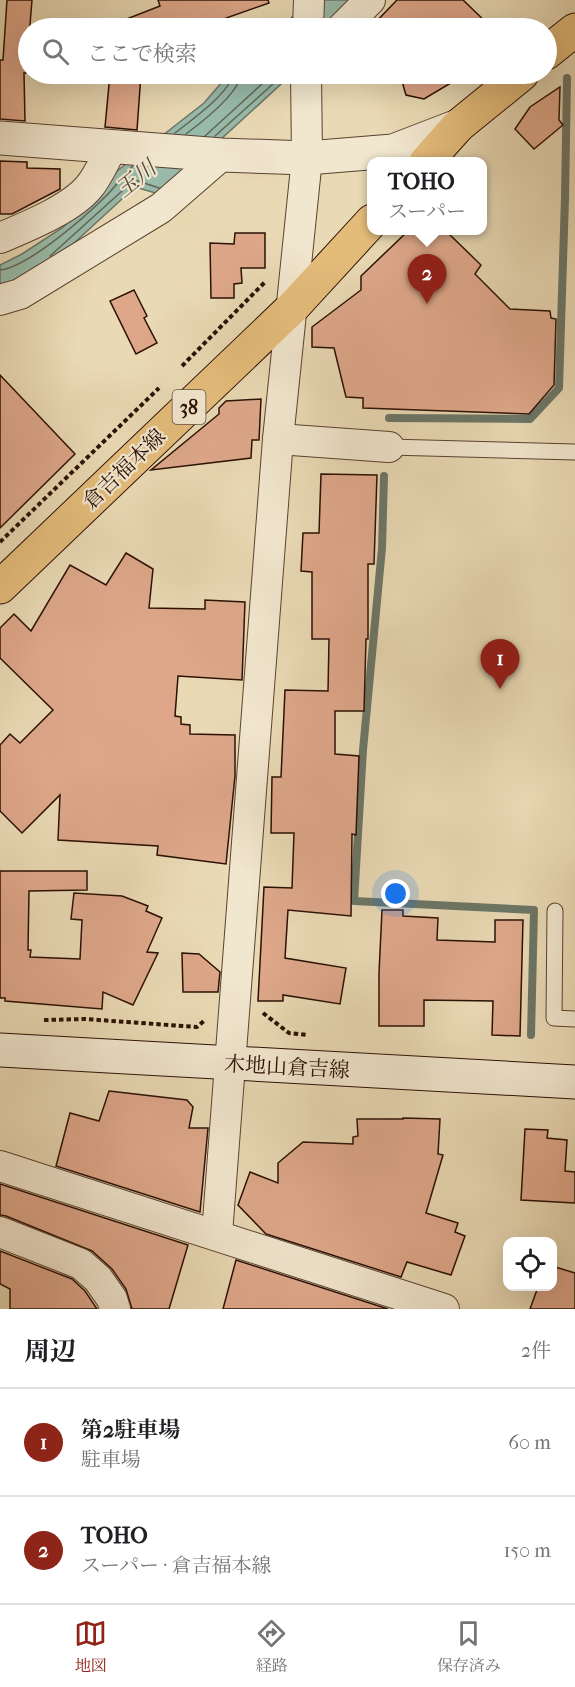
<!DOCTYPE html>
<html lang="ja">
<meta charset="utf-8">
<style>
:root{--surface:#fff;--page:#f2f2f2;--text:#202124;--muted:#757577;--line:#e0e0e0;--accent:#8f2418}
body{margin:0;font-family:"IM FELL French Canon","Noto Serif JP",serif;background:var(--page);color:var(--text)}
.controls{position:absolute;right:18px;bottom:18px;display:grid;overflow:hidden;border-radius:12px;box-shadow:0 6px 24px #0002}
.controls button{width:54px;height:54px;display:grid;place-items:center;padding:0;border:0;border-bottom:2px solid var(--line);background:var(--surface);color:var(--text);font:30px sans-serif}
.you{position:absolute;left:396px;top:894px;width:21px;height:21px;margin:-15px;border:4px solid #fff;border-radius:50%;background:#1a73e8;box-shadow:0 0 0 9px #1a73e833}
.badge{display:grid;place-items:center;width:39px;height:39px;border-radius:50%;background:var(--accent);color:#fff;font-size:20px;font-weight:700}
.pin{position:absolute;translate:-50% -50px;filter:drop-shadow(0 2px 3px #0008)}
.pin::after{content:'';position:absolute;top:32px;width:21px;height:18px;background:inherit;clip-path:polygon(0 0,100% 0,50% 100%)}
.popup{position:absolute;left:367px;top:157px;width:120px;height:78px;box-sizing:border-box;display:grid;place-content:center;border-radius:12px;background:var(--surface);filter:drop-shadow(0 2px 4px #0005);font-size:20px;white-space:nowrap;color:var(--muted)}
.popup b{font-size:22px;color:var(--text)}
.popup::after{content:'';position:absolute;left:50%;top:100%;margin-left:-12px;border:12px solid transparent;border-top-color:var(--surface)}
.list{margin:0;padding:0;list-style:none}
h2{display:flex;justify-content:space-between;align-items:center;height:78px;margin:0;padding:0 24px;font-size:26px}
h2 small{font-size:20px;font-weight:400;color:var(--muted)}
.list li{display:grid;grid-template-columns:39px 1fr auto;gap:18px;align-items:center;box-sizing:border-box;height:108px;padding:0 24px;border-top:2px solid var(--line)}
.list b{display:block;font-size:22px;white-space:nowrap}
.list p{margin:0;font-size:20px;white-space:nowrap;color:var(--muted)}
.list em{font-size:20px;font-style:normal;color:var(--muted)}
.icon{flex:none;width:33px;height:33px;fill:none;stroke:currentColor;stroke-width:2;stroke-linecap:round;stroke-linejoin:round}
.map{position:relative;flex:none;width:575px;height:1309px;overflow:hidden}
.search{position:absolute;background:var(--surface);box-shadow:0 6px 24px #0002;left:18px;right:18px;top:18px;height:66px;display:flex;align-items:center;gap:15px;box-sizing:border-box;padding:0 21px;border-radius:33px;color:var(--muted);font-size:22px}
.sheet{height:294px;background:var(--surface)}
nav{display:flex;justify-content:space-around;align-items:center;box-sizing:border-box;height:84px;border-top:2px solid var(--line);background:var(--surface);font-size:16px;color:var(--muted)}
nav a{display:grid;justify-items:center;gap:3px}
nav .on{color:var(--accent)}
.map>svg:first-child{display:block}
</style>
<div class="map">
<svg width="575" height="1309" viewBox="0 0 575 1309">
<rect width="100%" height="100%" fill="#e9d9b4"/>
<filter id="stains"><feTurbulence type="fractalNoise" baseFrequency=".00333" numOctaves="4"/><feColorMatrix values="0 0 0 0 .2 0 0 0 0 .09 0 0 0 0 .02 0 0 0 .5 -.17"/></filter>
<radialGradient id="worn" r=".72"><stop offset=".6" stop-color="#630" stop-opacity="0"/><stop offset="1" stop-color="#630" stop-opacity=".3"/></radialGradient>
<g fill="#98baa9" stroke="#6c7667" stroke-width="1.5">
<polygon points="311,0 354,0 326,28 280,28"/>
<polygon points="229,74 292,74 170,186 166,196 135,187 48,267 0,286 0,265 22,254 62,228 103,191 117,171 204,103"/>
</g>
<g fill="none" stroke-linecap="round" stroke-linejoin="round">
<g stroke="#626556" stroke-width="1.5">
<path d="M175,133C190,121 230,93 233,74"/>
<path d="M186,134C202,122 239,94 241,74"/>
<polyline points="205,136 273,74"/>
<polyline points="215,136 284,74"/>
<polyline points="50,256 132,182 138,181 159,188"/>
<path d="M0,270C28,267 85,217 105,197C116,187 122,175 133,166"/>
</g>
<g stroke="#6c7667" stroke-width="8">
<polyline points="389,418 530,419 559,388 565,198 567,78"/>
<polyline points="384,476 382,548 363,750 354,901 534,910 531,1035"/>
</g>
</g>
<g fill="#dea78a" stroke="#2b1004" stroke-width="1.5">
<polygon points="7,0 32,0 26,73 24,73 25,121 0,119 0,60 3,60"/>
<polygon points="158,0 268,0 269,3 198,28 107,28 106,27 160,6"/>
<polygon points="397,0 463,0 492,28 370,28"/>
<polygon points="110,74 141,74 137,130 105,127"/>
<polygon points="404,74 466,74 424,99 406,95 403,85"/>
<polygon points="560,87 559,120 563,125 534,149 515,129 530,107"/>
<polygon points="0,161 27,162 27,168 60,169 60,189 12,214 0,214"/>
<polygon points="408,231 446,231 481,265 475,274 510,309 550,311 551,318 556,319 554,385 529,414 363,408 363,398 346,397 334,348 312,347 312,327 361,290 361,276"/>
<polygon points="235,233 265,233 265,268 241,268 242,283 234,284 234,298 211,298 210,243 234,244"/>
<polygon points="134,290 147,316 144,318 157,343 136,354 110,301"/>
<polygon points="0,375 75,454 0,528"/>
<polygon points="261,399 259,440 252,440 251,458 151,470 219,414 219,408 226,401"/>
<polygon points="321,474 377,475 374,564 368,564 368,639 366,639 364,711 335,711 335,754 359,756 356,835 352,834 351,916 288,910 285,958 346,968 340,1004 283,995 283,1001 258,1001 264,887 292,888 294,833 271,833 272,777 281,777 285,690 328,691 329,639 312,639 312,572 301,571 303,533 319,533"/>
<polygon points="126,553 153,569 149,608 205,609 205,600 245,602 242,680 178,676 175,716 181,717 181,724 190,725 190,734 235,735 235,776 226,864 157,855 158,846 58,840 60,795 22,833 0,811 0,745 10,734 20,743 53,710 0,658 0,628 14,614 31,631 70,565 106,585"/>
<polygon points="0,871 87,871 87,890 29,891 28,950 31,950 30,957 80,959 82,920 71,919 74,893 122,896 148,906 146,911 162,918 147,952 158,953 133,1005 103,992 102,1009 5,1001 5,998 0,998"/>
<polygon points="382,910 403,910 403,916 438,918 437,940 495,942 495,920 523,920 520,1036 492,1035 493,1001 424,1000 424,1026 379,1026 379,973"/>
<polygon points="182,953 199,954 220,972 218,992 183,992"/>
<polygon points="109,1091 187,1100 193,1107 189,1128 208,1128 200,1212 56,1166 70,1113 99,1121"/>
<polygon points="403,1118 440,1119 438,1154 443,1155 426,1213 458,1223 455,1232 465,1236 451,1275 407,1262 401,1277 266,1234 238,1205 250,1172 278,1183 278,1163 303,1142 353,1144 353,1137 358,1136 357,1119 403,1119"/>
<polygon points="525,1129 548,1130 547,1138 567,1140 565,1171 575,1172 575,1203 521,1200"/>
<polygon points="0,1184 188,1245 169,1309 132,1309 126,1289 112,1269 92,1251 6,1216 0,1215"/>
<polygon points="0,1251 72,1279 85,1291 97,1309 10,1309 10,1289 0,1284"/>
<polygon points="236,1260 388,1309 223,1309"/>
<polygon points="552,1266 575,1273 575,1309 530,1309 538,1287 552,1287"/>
</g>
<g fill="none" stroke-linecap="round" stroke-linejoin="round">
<g stroke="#5a4230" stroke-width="17">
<g id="service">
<polyline points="389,447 575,452"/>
<polyline points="555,911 554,1018 575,1019"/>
</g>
</g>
<g stroke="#5a4230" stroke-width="32">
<g id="minor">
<polyline points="308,28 309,0"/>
<polyline points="342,28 370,0"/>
<path d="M0,238C26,227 71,209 89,187C99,175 105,159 113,146"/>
<polyline points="0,300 20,294 161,208 222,155"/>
<polyline points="278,439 389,447"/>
<polyline points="0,1166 444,1309"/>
<polyline points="0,1232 81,1264 98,1279 112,1299 115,1309"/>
<polyline points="217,1234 278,439 307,158 306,74"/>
</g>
</g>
<g stroke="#5a4230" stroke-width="35">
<polyline id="tertiary" points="0,138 222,155 307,158 393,151 458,126"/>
</g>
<g stroke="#2b1004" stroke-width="35">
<polyline id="secondary" points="0,1050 575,1082"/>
</g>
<g stroke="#2b1004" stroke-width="35">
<g id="primary">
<polyline points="546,53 575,30"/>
<polyline points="426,162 458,126 522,74"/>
<polyline points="0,587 293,307 372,221"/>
</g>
</g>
<g stroke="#2b1004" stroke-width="4" stroke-dasharray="4.5 3" stroke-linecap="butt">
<polyline points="182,366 265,282"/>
<polyline points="0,542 159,388"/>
<polyline points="263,1013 289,1033 308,1035"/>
<polyline points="44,1020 85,1019 197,1027 205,1020"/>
</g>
<use href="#service" stroke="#f1e6ce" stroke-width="15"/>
<use href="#minor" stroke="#f1e6ce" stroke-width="30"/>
<use href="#tertiary" stroke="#f1e6ce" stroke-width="33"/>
<use href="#secondary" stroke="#f1e6ce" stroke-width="33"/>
<use href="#primary" stroke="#e4bc7a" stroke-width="33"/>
</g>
<g text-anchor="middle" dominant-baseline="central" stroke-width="4.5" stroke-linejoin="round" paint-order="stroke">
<rect fill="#f1e6ce" stroke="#665041" stroke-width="1.5" x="172.5" y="390" width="33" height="34" rx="4.5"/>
<g font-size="20" font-weight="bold" fill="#2b1004">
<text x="189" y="407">38</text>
</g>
<g font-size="21" fill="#2b1004" stroke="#f1e6ce">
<text transform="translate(124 469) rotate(-44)">倉吉福本線</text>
<text transform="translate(287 1067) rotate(3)">木地山倉吉線</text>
</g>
<g font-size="22" font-style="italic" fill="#514c3e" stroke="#f1e6ce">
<text transform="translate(136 179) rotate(-39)">玉川</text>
</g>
</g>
<rect width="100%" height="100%" filter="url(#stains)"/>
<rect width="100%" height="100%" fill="url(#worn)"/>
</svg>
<div class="controls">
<button><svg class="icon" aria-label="locate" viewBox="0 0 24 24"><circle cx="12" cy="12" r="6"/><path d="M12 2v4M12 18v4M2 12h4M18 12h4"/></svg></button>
</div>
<div class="you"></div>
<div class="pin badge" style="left:500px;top:689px">1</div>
<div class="pin badge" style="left:427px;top:304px">2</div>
<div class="popup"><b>TOHO</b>スーパー</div>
<div class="search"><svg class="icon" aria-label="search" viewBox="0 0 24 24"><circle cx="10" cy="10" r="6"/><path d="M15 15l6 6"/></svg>ここで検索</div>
</div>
<section class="sheet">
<h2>周辺<small>2件</small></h2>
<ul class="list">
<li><span class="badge">1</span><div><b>第2駐車場</b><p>駐車場</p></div><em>60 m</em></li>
<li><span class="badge">2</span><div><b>TOHO</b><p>スーパー · 倉吉福本線</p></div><em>150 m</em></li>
</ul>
</section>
<nav>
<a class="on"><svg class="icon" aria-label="map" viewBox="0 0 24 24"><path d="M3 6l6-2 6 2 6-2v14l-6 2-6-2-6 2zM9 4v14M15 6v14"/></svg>地図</a>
<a><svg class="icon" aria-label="directions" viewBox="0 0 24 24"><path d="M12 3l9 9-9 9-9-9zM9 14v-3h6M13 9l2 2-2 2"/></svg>経路</a>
<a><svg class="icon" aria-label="saved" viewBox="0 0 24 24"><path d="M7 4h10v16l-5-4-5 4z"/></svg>保存済み</a>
</nav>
